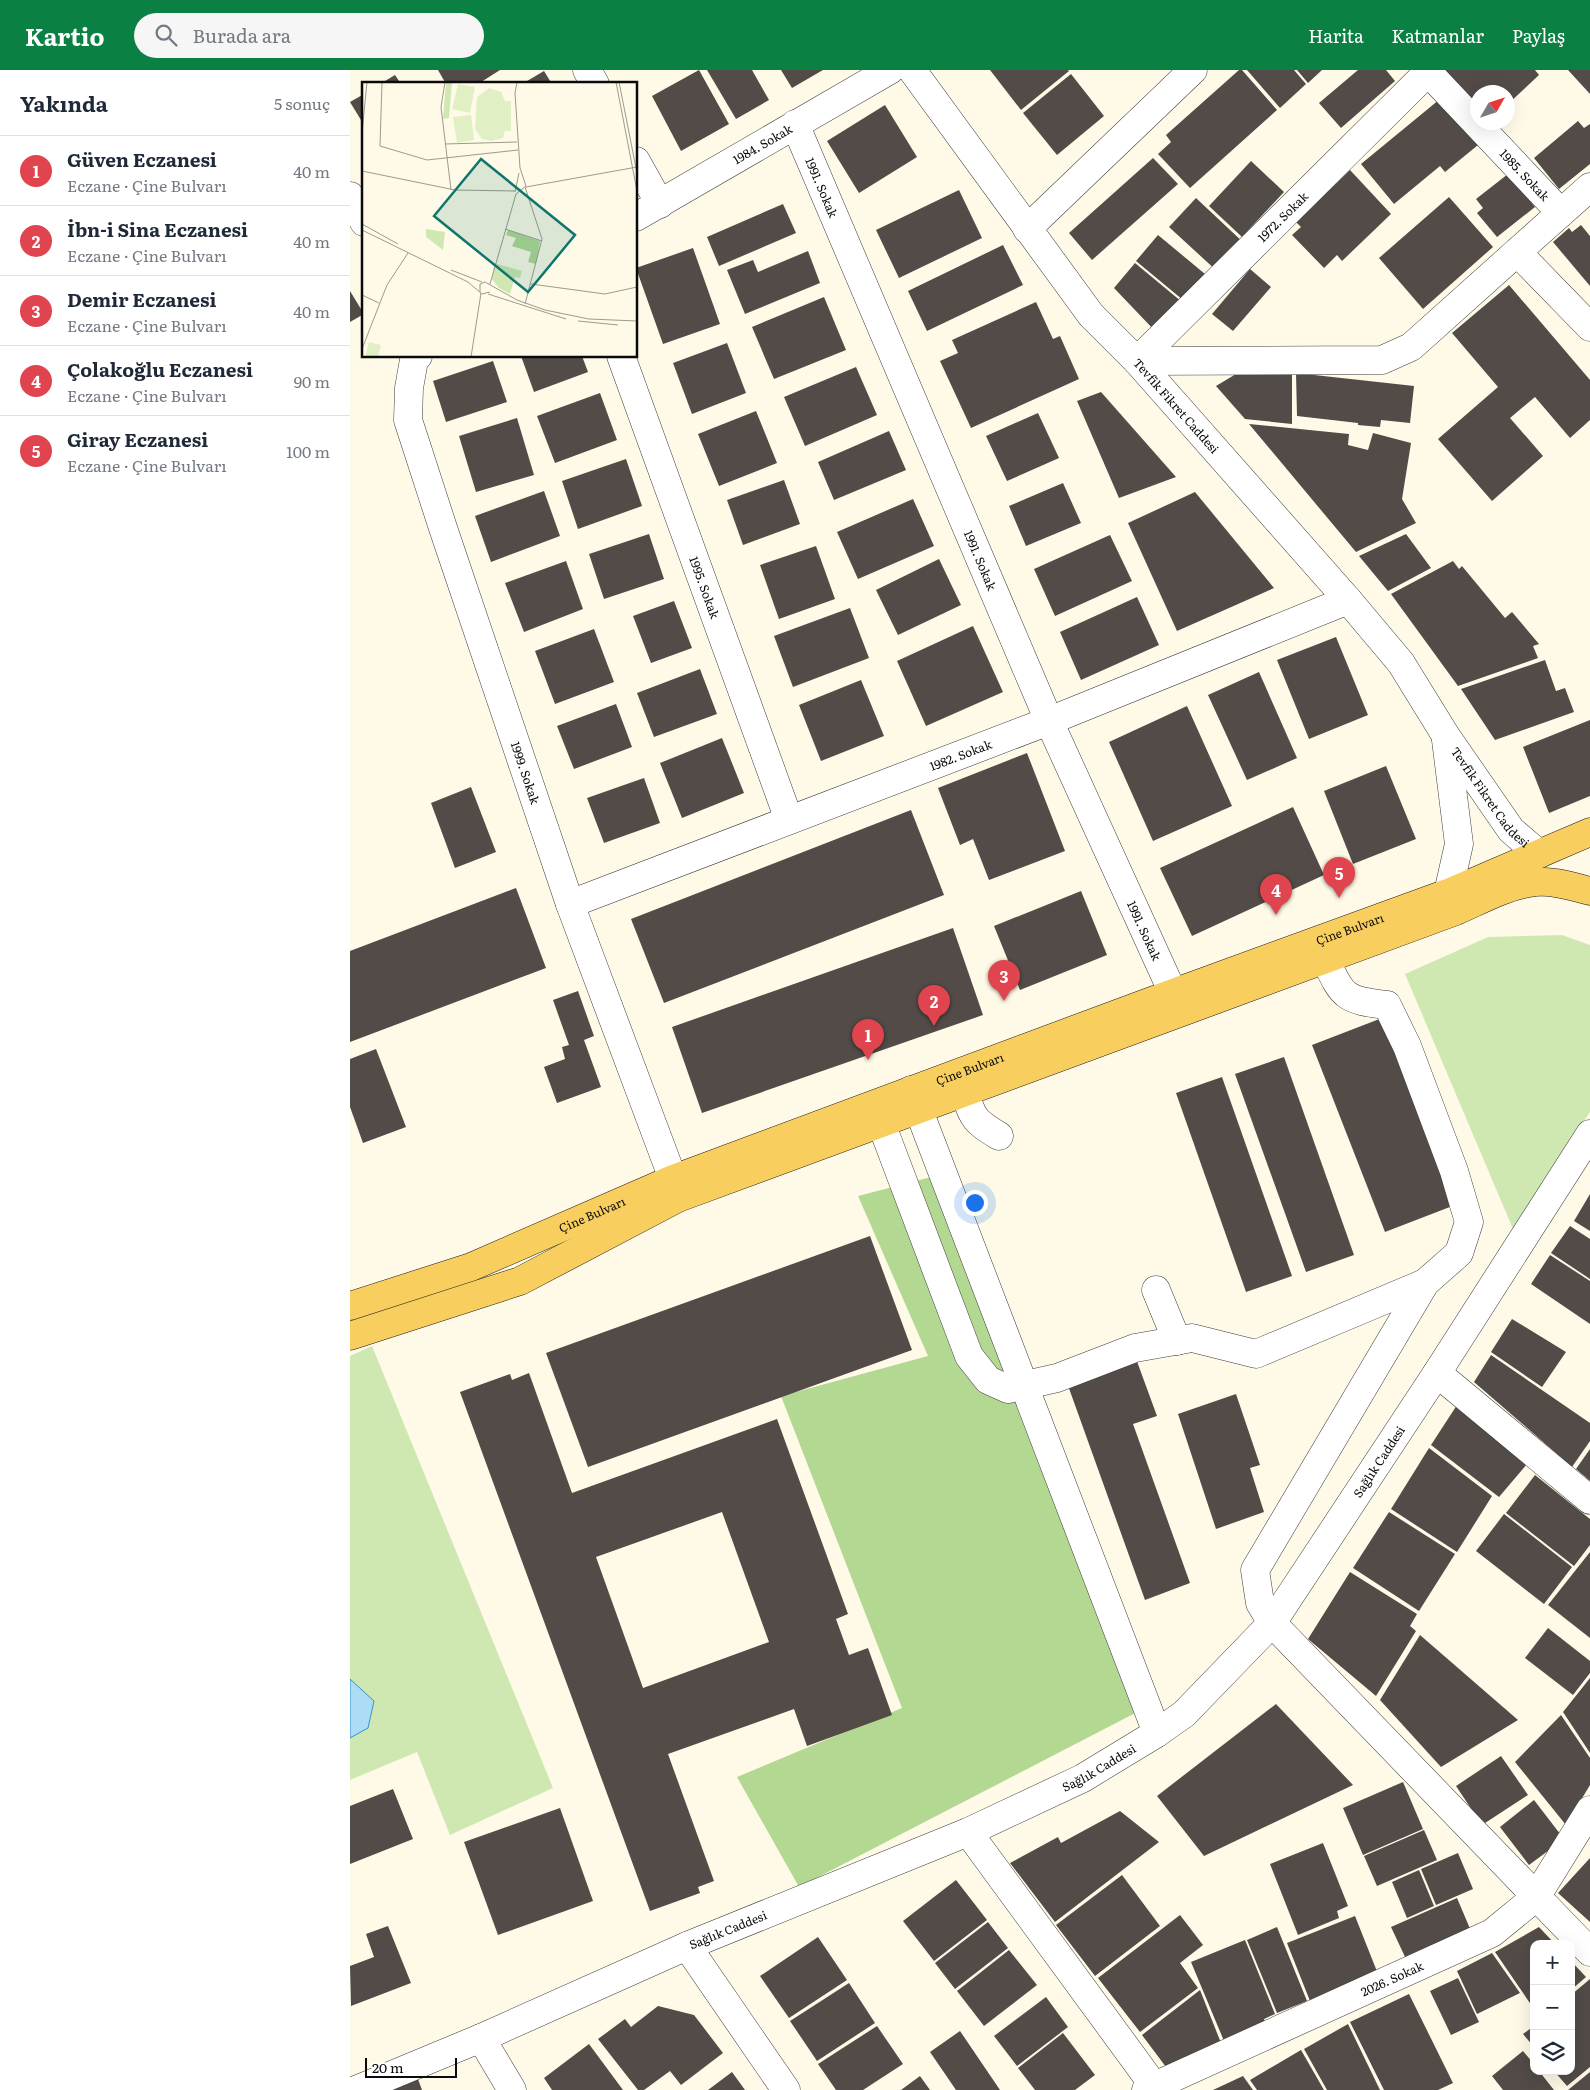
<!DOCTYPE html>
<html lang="tr">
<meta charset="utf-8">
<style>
:root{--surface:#fff;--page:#f6f6f7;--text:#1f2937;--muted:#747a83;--line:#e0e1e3;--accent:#0b8043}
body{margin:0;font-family:Literata,serif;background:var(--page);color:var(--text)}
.controls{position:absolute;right:15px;bottom:15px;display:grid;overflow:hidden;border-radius:10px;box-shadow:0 5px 20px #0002}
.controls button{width:45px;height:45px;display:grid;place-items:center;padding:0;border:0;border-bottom:1px solid var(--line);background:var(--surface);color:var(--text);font:25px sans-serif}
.compass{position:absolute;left:1120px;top:15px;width:45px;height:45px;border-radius:50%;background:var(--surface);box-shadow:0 5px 20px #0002;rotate:51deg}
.scale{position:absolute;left:15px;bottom:12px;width:92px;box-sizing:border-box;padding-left:5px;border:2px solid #0a0a0a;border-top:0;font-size:14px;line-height:18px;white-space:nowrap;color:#0a0a0a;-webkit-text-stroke:4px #fff;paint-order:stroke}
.you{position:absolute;left:624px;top:1132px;width:18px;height:18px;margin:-12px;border:4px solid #fff;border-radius:50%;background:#1a73e8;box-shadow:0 0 0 8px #1a73e833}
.badge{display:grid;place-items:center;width:32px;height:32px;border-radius:50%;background:var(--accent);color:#fff;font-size:16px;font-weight:700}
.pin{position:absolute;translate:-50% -41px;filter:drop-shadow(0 1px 2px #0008)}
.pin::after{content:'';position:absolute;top:26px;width:18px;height:15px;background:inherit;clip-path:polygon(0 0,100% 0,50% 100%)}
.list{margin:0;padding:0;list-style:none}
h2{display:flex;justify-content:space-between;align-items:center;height:65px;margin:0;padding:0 20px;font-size:21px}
h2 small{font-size:16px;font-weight:400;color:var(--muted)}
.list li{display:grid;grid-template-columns:32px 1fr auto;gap:15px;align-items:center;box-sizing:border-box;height:70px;padding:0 20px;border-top:1px solid var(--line)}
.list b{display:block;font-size:19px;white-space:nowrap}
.list p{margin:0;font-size:16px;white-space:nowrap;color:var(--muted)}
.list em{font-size:16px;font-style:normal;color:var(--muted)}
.icon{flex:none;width:28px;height:28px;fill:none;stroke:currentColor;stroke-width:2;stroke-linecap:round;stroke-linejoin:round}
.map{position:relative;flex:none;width:1240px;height:2020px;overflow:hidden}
header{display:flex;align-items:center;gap:30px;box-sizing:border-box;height:70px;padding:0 25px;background:var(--accent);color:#fff}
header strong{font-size:24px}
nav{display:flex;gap:28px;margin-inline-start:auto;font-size:18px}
.search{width:350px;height:45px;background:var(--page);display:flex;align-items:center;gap:12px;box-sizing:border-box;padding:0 18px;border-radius:28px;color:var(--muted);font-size:19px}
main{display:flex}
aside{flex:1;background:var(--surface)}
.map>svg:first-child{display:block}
</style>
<header>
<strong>Kartio</strong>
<div class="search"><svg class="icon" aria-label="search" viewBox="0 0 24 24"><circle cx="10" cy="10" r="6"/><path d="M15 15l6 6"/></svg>Burada ara</div>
<nav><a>Harita</a><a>Katmanlar</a><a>Paylaş</a></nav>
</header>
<main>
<aside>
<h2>Yakında<small>5 sonuç</small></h2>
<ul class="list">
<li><span class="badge" style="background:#e0444e">1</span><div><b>Güven Eczanesi</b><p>Eczane · Çine Bulvarı</p></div><em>40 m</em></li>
<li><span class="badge" style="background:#e0444e">2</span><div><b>İbn-i Sina Eczanesi</b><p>Eczane · Çine Bulvarı</p></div><em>40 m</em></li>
<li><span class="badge" style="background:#e0444e">3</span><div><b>Demir Eczanesi</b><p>Eczane · Çine Bulvarı</p></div><em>40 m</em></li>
<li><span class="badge" style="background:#e0444e">4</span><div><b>Çolakoğlu Eczanesi</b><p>Eczane · Çine Bulvarı</p></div><em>90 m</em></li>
<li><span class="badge" style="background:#e0444e">5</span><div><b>Giray Eczanesi</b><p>Eczane · Çine Bulvarı</p></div><em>100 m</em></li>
</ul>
</aside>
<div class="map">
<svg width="1240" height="2020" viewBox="0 0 1240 2020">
<rect width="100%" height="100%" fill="#fffae7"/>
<g fill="#cfe8b2">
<polygon points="1212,865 1240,875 1240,1042 1163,1159 1055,904 1138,867"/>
<polygon points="22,1276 203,1718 100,1765 67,1682 0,1710 0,1286"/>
</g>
<polygon fill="#b3d892" points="593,1104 793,1639 449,1817 387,1707 552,1638 431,1326 578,1286 508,1126"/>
<polygon fill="#addcf5" stroke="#3494cc" points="0,1609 24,1631 18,1658 0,1668"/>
<g fill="#524b47" fill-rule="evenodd">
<polygon points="88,0 150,0 128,14 96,14"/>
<polygon points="349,0 379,54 331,81 302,26"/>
<polygon points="357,0 402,0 419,30 386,49"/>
<polygon points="431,0 473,0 442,18"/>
<polygon points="640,0 718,0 719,1 671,40"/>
<polygon points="889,0 892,0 927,40 840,118 808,84 821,72 816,65"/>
<polygon points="897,0 944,0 956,14 930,38"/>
<polygon points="947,0 972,0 958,13"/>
<polygon points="1008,0 1036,0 1045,11 991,58 969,33"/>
<polygon points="1094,0 1185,0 1189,5 1158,34 1158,22 1128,22 1128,37"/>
<polygon points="1218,0 1240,0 1240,24"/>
<polygon points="194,1 202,14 172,14"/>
<polygon points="721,4 754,46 707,85 673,43"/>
<polygon points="45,5 51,14 30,14"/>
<polygon points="14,24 14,55 0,32"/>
<polygon points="1090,29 1128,75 1095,102 1090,96 1044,134 1011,94"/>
<polygon points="535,35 567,87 509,123 477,71"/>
<polygon points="1228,51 1234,58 1240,54 1240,94 1209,119 1184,88"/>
<polygon points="803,88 828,114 742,190 719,163"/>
<polygon points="901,91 934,122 892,167 859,136"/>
<polygon points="1000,100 1041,144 992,191 987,185 974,198 942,165 951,157 946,152"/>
<polygon points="1158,104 1185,137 1147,167 1127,143 1133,138 1126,129"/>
<polygon points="609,120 632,168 549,208 526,160"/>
<polygon points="1099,127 1143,177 1073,239 1029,188"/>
<polygon points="846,128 895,174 868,202 819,157"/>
<polygon points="433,134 446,163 369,196 357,167"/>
<polygon points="1231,155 1240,166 1240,216 1203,172 1219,158 1222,162"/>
<polygon points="808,165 855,204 833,230 786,191"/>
<polygon points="653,175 673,215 577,261 558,221"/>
<polygon points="343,178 370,254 313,274 286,198"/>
<polygon points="458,181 470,213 395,244 377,200 403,190 408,202"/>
<polygon points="785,193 832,232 806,262 764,218"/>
<polygon points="900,199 921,217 883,261 862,244"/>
<polygon points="1159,215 1240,310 1240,350 1220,368 1185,327 1160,348 1193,386 1142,431 1088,369 1148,317 1102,263"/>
<polygon points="0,221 14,244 0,252"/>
<polygon points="474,227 496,280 424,309 402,257"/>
<polygon points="686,232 703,269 710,266 729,309 621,358 590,291 608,283 602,270"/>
<polygon points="377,273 396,323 342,344 323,293"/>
<polygon points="171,286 232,286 238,302 184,322"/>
<polygon points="143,291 157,332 96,352 83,311"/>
<polygon points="901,295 942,303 942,354 895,349 866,316"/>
<polygon points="506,297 527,345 455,376 434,327"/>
<polygon points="946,303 1064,316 1060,353 1031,350 1030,357 1008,355 1008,353 947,346"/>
<polygon points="751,322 826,407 769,428 727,331"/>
<polygon points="250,323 267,370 205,393 187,346"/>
<polygon points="406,341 427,393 369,416 348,364"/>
<polygon points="688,343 709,388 657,411 636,366"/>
<polygon points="167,348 184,405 126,422 109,366"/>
<polygon points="899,354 999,364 998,375 1018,380 1023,363 1061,373 1052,429 1066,453 1006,482"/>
<polygon points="539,361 556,400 484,430 468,392"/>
<polygon points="276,389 292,436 228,459 212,411"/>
<polygon points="434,410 450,454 393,475 377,430"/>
<polygon points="713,413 731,453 676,476 659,436"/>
<polygon points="194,421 210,466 141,492 125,446"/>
<polygon points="845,422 924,518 827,561 778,453"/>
<polygon points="563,429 584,476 508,509 487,462"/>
<polygon points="299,464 314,509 254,529 239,484"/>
<polygon points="1056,464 1081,498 1038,521 1009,486"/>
<polygon points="760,465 782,511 705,546 684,499"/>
<polygon points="466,476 485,529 429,549 410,495"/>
<polygon points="589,489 611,535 548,565 526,520"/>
<polygon points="216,491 233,539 174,562 155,513"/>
<polygon points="1103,491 1109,499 1112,496 1155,548 1162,542 1189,574 1183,576 1188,588 1108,616 1041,524"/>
<polygon points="787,527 809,575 731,610 710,562"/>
<polygon points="324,531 342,578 301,593 283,546"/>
<polygon points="500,538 519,588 443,617 424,566"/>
<polygon points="623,556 653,622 576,656 547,591"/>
<polygon points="244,559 264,612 205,634 185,581"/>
<polygon points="986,567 1018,645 959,669 927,590"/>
<polygon points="1195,590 1206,621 1215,618 1224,642 1145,670 1111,619"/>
<polygon points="350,599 367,644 304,667 287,623"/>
<polygon points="909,602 947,688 897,710 858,625"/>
<polygon points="511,610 534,666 471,691 449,635"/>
<polygon points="266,634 282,677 224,699 207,656"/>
<polygon points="837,636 882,736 803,771 759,672"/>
<polygon points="1240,650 1240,726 1199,743 1173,677"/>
<polygon points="372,668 394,723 332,748 310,693"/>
<polygon points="677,683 715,781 639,810 623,769 610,775 588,718"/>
<polygon points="1036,696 1066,769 1003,794 974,721"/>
<polygon points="294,708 310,753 254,773 237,728"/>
<polygon points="121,717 146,782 105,798 81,733"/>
<polygon points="943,737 974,805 842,866 810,798"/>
<polygon points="561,740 594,825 314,933 281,849"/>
<polygon points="166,818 196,898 0,972 0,881"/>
<polygon points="731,821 757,885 670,920 644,856"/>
<polygon points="603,858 633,945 352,1043 322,957"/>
<polygon points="228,921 244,966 234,970 251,1017 207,1033 194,997 215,989 212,977 219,975 203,930"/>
<polygon points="1032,948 1105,1135 1035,1162 962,975"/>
<polygon points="26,979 56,1057 13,1073 0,1037 0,989"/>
<polygon points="934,987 1004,1185 956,1202 885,1004"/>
<polygon points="872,1007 942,1206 896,1222 826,1023"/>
<polygon points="1240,1124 1240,1161 1224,1151"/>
<polygon points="1220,1156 1240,1169 1240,1209 1201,1183"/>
<polygon points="520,1166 562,1280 238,1397 196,1283"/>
<polygon points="1200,1185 1240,1211 1240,1254 1181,1214"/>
<polygon points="1162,1249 1216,1282 1192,1317 1141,1282"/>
<polygon points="1141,1285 1240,1353 1240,1371 1222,1397 1124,1312"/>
<polygon points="785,1286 807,1346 783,1354 840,1513 795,1530 716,1310"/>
<path d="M179,1303L222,1423L427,1349L498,1544L486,1549L499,1585L518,1578L542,1645L457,1676L444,1639L318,1684L364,1811L348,1817L350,1823L300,1841L110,1322L160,1304L162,1310ZM372,1442L419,1572L293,1618L246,1487Z"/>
<polygon points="886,1324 910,1395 900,1398 914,1442 866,1459 828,1344"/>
<polygon points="1107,1335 1177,1394 1149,1427 1081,1375"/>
<polygon points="1079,1378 1142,1426 1107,1482 1041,1439"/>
<polygon points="1240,1379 1240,1411 1226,1399"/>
<polygon points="1185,1405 1240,1449 1240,1475 1224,1496 1156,1443"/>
<polygon points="1039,1442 1105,1484 1069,1541 1003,1498"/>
<polygon points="1154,1444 1222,1497 1194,1534 1126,1481"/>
<polygon points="1240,1482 1240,1568 1198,1535"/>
<polygon points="1000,1502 1067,1544 1060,1556 1066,1561 1026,1626 958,1569"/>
<polygon points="1198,1558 1240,1591 1240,1603 1223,1625 1175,1588"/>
<polygon points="1070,1565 1168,1650 1091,1697 1030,1630"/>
<polygon points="1240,1608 1240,1683 1213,1642"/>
<polygon points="926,1634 1003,1715 854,1786 807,1726"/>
<polygon points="1211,1645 1240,1688 1240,1715 1216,1755 1165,1692"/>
<polygon points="1151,1686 1178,1725 1132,1755 1106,1716"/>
<polygon points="1053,1712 1073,1759 1013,1785 993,1738"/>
<polygon points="43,1719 63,1769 0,1794 0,1736"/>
<polygon points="1184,1730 1214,1769 1179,1795 1150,1757"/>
<polygon points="210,1738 243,1831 148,1865 114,1772"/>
<polygon points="770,1741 809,1772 705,1852 660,1793 708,1767 711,1773"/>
<polygon points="1074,1760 1087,1790 1027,1816 1014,1786"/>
<polygon points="973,1773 998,1836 987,1841 989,1848 948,1865 920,1794"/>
<polygon points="1108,1783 1123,1819 1086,1835 1071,1799"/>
<polygon points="1240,1788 1240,1852 1208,1823"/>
<polygon points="1069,1800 1084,1836 1057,1848 1042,1812"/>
<polygon points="772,1805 810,1856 745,1906 706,1855"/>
<polygon points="606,1810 637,1850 584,1891 553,1851"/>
<polygon points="1107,1828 1121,1861 1056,1889 1041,1857"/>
<polygon points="830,1845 853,1875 830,1893 848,1918 790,1962 748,1908"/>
<polygon points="1005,1846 1028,1904 960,1931 937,1873"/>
<polygon points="638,1852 658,1878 605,1919 585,1893"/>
<polygon points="38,1856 61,1913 1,1936 0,1896 24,1887 16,1864"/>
<polygon points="927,1857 957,1931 927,1943 897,1870"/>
<polygon points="1189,1857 1205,1874 1184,1874 1184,1939 1145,1882"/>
<polygon points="468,1867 497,1910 439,1948 410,1906"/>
<polygon points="895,1870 925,1944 914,1949 916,1954 874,1971 841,1892"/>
<polygon points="659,1880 687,1915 634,1956 607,1921"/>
<polygon points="1142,1883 1170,1923 1127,1944 1107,1901"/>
<polygon points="1221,1891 1236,1907 1221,1920"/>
<polygon points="1108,1908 1129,1952 1101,1965 1080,1921"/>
<polygon points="1240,1909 1240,1997 1217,2016 1204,2001 1221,2001 1221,1925"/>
<polygon points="499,1913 525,1953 467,1991 440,1951"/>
<polygon points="850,1920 873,1978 819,2001 792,1965"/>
<polygon points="1059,1924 1103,2013 1088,2020 1034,2020 1000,1952"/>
<polygon points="696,1927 718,1957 667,1996 644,1966"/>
<polygon points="308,1936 344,1945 373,1983 331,2015 320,2001 294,2020 288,2020 248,1969 275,1949 281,1957"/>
<polygon points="998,1954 1030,2020 977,2020 954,1979"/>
<polygon points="527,1956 553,1994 513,2020 486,2020 468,1994"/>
<polygon points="1184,1956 1184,1977 1173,1964"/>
<polygon points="610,1961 650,2020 606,2020 580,1982"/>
<polygon points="713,1963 745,2005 725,2020 685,2020 668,1998"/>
<polygon points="239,1974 273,2020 202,2020 194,2008"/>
<polygon points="951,1980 974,2020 907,2020 900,2010"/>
<polygon points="1173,1981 1184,1994 1184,2001 1189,2001 1204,2020 1153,2020 1142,2006"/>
<polygon points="65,2001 72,2020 16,2020"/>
<polygon points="382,2002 395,2020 358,2020"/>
<polygon points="1240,2002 1240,2020 1218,2020"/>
<polygon points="570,2006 580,2020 551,2020"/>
<polygon points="893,2006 903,2020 863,2020"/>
</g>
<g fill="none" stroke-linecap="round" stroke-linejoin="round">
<g stroke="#3d3d3d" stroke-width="29">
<g id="minor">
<polyline points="237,0 245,14"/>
<path id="s1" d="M562,0L741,245L787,291L998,530L1051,593L1096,666L1161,760L1189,784"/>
<path id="s2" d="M1076,0L1211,143"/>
<path id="s3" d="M445,54L699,651L823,923"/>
<polyline points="286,91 310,134"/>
<polyline points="1240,117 1167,182 1240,257"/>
<polyline points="0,126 14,152"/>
<path id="s4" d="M286,147L540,0"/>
<polyline points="677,159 843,0"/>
<path id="s5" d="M68,286L64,290L59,318L58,350L93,458L220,834L323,1109L328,1128"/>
<path id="s6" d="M271,286L439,750"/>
<polyline points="787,291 1032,290 1061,277 1167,182"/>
<path id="s7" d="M787,291L1078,2"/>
<polyline points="1096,670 1109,774 1098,823"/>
<path id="s8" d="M220,834L699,651L998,530"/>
<path d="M975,889C993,927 994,930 1037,935L1057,976L1104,1101L1119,1152L1109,1183L1075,1213L905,1500L910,1533L922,1553L1240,1882"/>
<polyline points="561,1020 807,1663"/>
<path d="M615,1022C622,1049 626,1052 649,1066"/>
<polyline points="531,1053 619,1286 638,1310 658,1319 707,1308 785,1278 842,1268 906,1284 1075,1213"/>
<polyline points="806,1220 827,1271"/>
<polyline points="1087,1303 1240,1430"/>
<polyline points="618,1762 807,2020"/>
<polyline points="337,1876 436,2020"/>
<polyline points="131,1968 162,2020"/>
<path id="s9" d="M6,2020L131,1968L337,1876L618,1762L733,1708L807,1663L834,1644L922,1553L1087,1303L1240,1064"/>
<path id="s10" d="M796,2020L1142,1863L1186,1827L1240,1740"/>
</g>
</g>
<g stroke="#1b1b1b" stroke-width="29">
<g id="major">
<path id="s11" d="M0,1236L121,1197L323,1109L823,923L1098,823L1240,762"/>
<path d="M0,1266L170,1211L328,1128L1106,841C1129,831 1154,817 1179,813C1198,809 1221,816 1240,821"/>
</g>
</g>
<use href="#minor" stroke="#fff" stroke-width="28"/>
<use href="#major" stroke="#f8ce5e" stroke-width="28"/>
</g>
<g text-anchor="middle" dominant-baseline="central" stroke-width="5" stroke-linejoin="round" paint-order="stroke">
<g font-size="12" fill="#0a0a0a" stroke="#fff">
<text stroke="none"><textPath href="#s4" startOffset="146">1984. Sokak</textPath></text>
<text stroke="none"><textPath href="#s2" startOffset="144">1985. Sokak</textPath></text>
<text stroke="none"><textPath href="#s3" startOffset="69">1991. Sokak</textPath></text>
<text stroke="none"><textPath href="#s7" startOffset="205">1972. Sokak</textPath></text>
<text stroke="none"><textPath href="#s1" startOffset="428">Tevfik Fikret Caddesi</textPath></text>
<text stroke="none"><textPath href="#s3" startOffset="474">1991. Sokak</textPath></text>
<text stroke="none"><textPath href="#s6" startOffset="246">1995. Sokak</textPath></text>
<text stroke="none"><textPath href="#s8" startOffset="418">1982. Sokak</textPath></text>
<text stroke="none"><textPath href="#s5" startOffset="438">1999. Sokak</textPath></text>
<text stroke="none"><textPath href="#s1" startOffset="931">Tevfik Fikret Caddesi</textPath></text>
<text stroke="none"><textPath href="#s11" startOffset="1069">Çine Bulvarı</textPath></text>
<text stroke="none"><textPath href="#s3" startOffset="879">1991. Sokak</textPath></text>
<text stroke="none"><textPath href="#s11" startOffset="664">Çine Bulvarı</textPath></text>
<text stroke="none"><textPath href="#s11" startOffset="259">Çine Bulvarı</textPath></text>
<text stroke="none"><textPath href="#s9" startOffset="1231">Sağlık Caddesi</textPath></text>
<text stroke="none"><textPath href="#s9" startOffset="810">Sağlık Caddesi</textPath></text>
<text stroke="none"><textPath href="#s9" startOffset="405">Sağlık Caddesi</textPath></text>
<text stroke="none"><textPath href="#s10" startOffset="270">2026. Sokak</textPath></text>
</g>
</g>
<g transform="translate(12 12)">
<rect width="275" height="275" fill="#fffae7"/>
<path d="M84,0H90L87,36L81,37ZM64,147L83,150L81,168L64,155ZM132,181L160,189L158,196L153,195L148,212L137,206L130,197Z" fill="#cfe8b2"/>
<path d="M146,148L178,159L174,182L166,180L169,170L150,164L154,156L144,153Z" fill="#b3d892"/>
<path d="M96,2L113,5L108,31L90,27ZM127,6L139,10L143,19H149V49H143L141,56L129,59L120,57L113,47L115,15ZM109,33L112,58L95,61L91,35ZM7,260L19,263L16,275H3Z" fill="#e1efc4"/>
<path fill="none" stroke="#9d9a8f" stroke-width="1" d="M20,0L18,64L65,78L156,68M83,0L79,25L89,108M254,0L275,109M257,0L275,91M0,51L5,0M83,62L155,60M0,89L93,108L153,109M164,105L275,85M153,110L157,91M0,142L36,162M143,147L180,159M0,148L106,200L120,212L128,210M89,188L120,200M128,202L154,112L164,104L158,86L153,11L155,0M169,202L243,212L275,205M118,210V202L123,200L155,218L183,228L227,237L275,239M126,212L204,237M0,213L17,221M163,222L180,157L163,105M216,239L256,243M0,267L25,203L46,171M109,275L119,211"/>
<path fill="#0f766e" fill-opacity="0.15" stroke="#0f766e" stroke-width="2.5" d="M119,77L213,153L166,210L72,134Z"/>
<rect width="275" height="275" fill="none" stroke="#0a0a0a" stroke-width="2.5"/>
</g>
</svg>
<div class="controls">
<button>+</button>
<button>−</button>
<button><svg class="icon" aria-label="layers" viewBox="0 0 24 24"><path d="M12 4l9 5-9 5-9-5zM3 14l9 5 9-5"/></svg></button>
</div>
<svg class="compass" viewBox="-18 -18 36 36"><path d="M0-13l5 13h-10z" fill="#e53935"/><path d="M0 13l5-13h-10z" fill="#747a83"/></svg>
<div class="scale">20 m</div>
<div class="you"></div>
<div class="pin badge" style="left:518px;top:990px;background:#e0444e">1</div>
<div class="pin badge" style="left:584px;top:956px;background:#e0444e">2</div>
<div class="pin badge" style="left:654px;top:931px;background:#e0444e">3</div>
<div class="pin badge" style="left:926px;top:845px;background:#e0444e">4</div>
<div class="pin badge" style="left:989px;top:828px;background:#e0444e">5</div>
</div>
</main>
